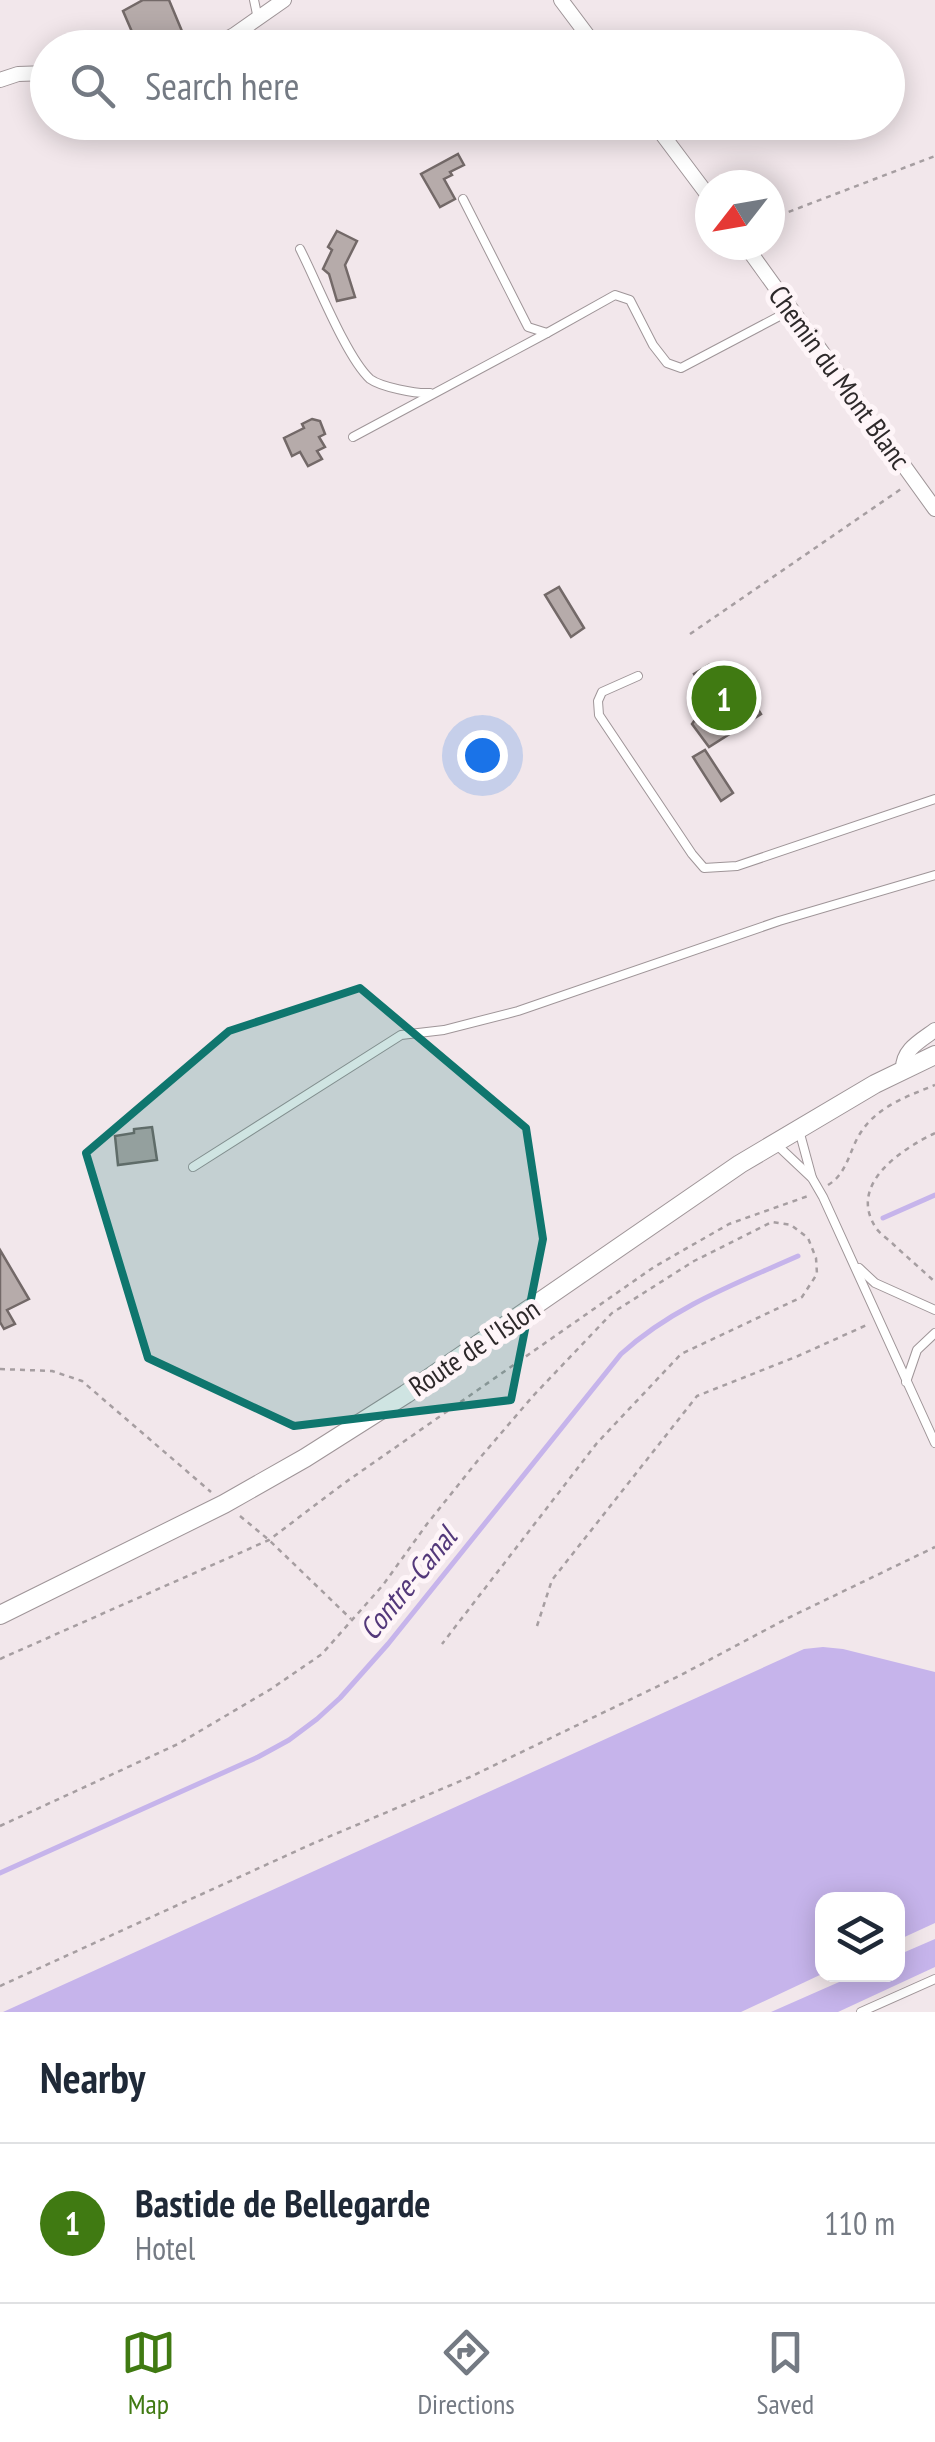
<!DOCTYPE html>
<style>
:root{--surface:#fff;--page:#f2f2f3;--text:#1f2937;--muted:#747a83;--line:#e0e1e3;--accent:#407a12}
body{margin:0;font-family:"PT Sans Narrow",sans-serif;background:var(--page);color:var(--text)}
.controls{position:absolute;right:30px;bottom:30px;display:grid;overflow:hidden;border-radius:20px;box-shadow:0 5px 25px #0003}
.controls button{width:90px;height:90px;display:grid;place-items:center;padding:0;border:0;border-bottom:2px solid var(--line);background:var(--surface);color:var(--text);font:50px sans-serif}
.compass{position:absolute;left:695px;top:170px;width:90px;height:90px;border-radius:50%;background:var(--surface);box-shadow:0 5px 25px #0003;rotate:239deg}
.you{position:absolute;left:482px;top:755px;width:35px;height:35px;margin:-25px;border:8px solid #fff;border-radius:50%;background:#1a73e8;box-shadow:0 0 0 15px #1a73e833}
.badge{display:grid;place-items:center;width:65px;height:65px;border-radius:50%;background:var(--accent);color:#fff;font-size:32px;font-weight:700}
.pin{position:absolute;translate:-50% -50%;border:5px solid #fff;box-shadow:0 2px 10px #0006}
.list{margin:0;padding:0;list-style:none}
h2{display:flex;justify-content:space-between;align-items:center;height:130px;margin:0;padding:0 40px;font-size:42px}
h2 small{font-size:32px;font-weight:400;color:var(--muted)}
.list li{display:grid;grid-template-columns:65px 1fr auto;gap:30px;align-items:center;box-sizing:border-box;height:160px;padding:0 40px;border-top:2px solid var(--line)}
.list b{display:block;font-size:38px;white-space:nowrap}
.list p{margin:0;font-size:32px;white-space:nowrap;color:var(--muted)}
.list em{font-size:32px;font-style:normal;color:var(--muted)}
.icon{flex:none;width:55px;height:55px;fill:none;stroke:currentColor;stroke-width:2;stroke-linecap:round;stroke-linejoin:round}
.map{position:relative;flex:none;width:935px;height:2012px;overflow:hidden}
.search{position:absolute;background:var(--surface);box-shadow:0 5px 25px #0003;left:30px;right:30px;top:30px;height:110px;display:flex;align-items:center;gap:25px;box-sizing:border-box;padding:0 35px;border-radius:55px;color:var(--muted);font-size:38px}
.sheet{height:290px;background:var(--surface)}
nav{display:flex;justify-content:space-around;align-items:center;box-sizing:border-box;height:140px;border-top:2px solid var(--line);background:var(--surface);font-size:28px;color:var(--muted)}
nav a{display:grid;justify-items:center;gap:5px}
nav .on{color:var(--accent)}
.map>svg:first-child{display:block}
</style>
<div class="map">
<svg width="935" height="2012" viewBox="0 0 935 2012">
<rect width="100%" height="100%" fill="#f2e7eb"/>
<g fill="#c6b4eb">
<polygon points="823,1647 843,1649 935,1672 935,1923 898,1940 898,1900 822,1900 822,1974 741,2012 3,2012 804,1649"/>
<polygon points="935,1939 935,1967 838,2012 771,2012 855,1975 898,1974 898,1955"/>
</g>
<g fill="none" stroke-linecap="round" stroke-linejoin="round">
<g stroke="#c6b4eb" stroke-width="5">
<polyline points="883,1218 935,1195"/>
<path d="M0,1873L258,1757L289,1740L317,1719L340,1698L388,1644L621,1354C673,1307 735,1284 798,1256"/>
</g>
</g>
<g fill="#b6abaa" stroke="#736968" stroke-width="2.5">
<polygon points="143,0 169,0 189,48 139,48 123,11"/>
<polygon points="458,154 464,165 450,172 452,175 444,179 455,199 440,207 421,174"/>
<polygon points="337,231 357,241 345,265 355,297 337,301 329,274 323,269 332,250 328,247"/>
<polygon points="312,419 320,421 325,434 319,437 325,447 317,451 322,459 308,466 300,452 292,456 284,438 304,428 302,424"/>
<polygon points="559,587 584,628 571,637 545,595"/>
<polygon points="709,665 715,674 722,669 738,694 746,690 761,714 709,747 692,724 709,700 694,674"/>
<polygon points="705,750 733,793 721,801 693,757"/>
<polygon points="152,1127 157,1160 118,1165 115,1136 134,1133 134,1129"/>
<polygon points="0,1250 29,1299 7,1310 15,1324 4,1329 0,1322"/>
</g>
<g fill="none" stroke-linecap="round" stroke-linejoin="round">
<g stroke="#9f9598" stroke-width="10">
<g id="service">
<polyline points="254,0 258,19"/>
<polyline points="463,199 528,327 547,333"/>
<path d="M300,249C316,280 346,357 370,379C381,387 416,394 430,393"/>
<polyline points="353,437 547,333 615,295 630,300 653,345 667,363 681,368 791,310"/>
<polyline points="638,676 602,692 598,701 599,715 692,854 704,868 737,866 935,799"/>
<polyline points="799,1130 812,1178"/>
<polyline points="777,1145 812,1178 823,1197 935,1443"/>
<polyline points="193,1167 401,1035 444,1030 518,1011 779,921 935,875"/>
<polyline points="859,1268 875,1283 935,1310"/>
<polyline points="906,1382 917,1350 935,1333"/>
<polyline points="861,2012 935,1979"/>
</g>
</g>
<g stroke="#9f9598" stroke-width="16">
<g id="minor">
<polyline points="561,0 597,48"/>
<polyline points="210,48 234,35 284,0"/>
<polyline points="0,80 18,74 48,73"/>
<polyline points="653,122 710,198"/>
<polyline points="745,245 935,509"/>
<path d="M903,1070C902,1050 920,1041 935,1030"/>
</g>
</g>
<g stroke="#9f9598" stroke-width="20">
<polyline id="tertiary" points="0,1615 224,1504 305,1458 406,1394 740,1164 875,1084 935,1055"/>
</g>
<g stroke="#a69ea1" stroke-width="2.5" stroke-dasharray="5 5" stroke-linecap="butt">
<polyline points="770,219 935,156"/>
<polyline points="690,634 901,489"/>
<path d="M935,1133C902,1149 847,1184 876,1228C880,1234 888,1239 893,1244C907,1257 921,1269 935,1282"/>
<path d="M828,1185C848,1173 849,1150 861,1132C878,1106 908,1096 935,1085"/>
<polyline points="0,1369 52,1371 82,1381 211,1492"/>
<polyline points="240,1516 269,1540 351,1619"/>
<polyline points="537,1626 552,1580 697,1396 798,1356 869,1324"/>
<polyline points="0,1659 269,1540 343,1484 654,1267 729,1224 808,1196"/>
<polyline points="0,1826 178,1744 271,1689 322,1654 383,1585 427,1524 479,1459 533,1396 612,1313 694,1261 772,1222 791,1225 808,1238 816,1258 817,1274 802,1297 681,1354 597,1443 442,1644"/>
<polyline points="0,1986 314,1843 470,1777 681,1675 788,1618 935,1547"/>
</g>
<use href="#service" stroke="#fff" stroke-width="8"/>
<use href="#minor" stroke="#fff" stroke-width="14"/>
<use href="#tertiary" stroke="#fff" stroke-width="18"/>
</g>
<path fill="#0f766e" fill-opacity="0.2" stroke="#0f766e" stroke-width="8" stroke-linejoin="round" d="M360,988L526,1128L543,1239L511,1400L294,1426L148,1358L86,1153L229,1031Z"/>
<g text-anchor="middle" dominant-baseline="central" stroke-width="10" stroke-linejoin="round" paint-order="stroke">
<g font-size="28" fill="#2d292a" stroke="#fef5f8">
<text transform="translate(840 377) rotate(54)">Chemin du Mont Blanc</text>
<text transform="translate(474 1347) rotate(-34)">Route de l'Islon</text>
</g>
<g font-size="30" font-style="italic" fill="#53387a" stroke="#fef5f8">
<text transform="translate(407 1583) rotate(-51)">Contre-Canal</text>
</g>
</g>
</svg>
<div class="controls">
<button><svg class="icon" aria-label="layers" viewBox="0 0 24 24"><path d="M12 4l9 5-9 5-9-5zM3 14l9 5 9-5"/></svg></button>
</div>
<svg class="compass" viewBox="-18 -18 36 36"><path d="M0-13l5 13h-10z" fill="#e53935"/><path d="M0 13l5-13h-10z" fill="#747a83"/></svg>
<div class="you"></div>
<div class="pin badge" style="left:724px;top:698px">1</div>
<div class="search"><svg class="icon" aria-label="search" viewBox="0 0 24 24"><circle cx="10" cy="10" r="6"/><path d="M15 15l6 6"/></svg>Search here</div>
</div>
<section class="sheet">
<h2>Nearby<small></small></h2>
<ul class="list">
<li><span class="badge">1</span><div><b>Bastide de Bellegarde</b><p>Hotel</p></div><em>110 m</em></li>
</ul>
</section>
<nav>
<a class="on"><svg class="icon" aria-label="map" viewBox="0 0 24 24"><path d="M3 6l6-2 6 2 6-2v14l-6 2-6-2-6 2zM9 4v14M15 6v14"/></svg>Map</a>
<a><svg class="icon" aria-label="directions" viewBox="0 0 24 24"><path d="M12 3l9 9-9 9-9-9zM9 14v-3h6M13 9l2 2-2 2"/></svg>Directions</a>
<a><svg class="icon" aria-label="saved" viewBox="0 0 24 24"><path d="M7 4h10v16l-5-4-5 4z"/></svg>Saved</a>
</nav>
